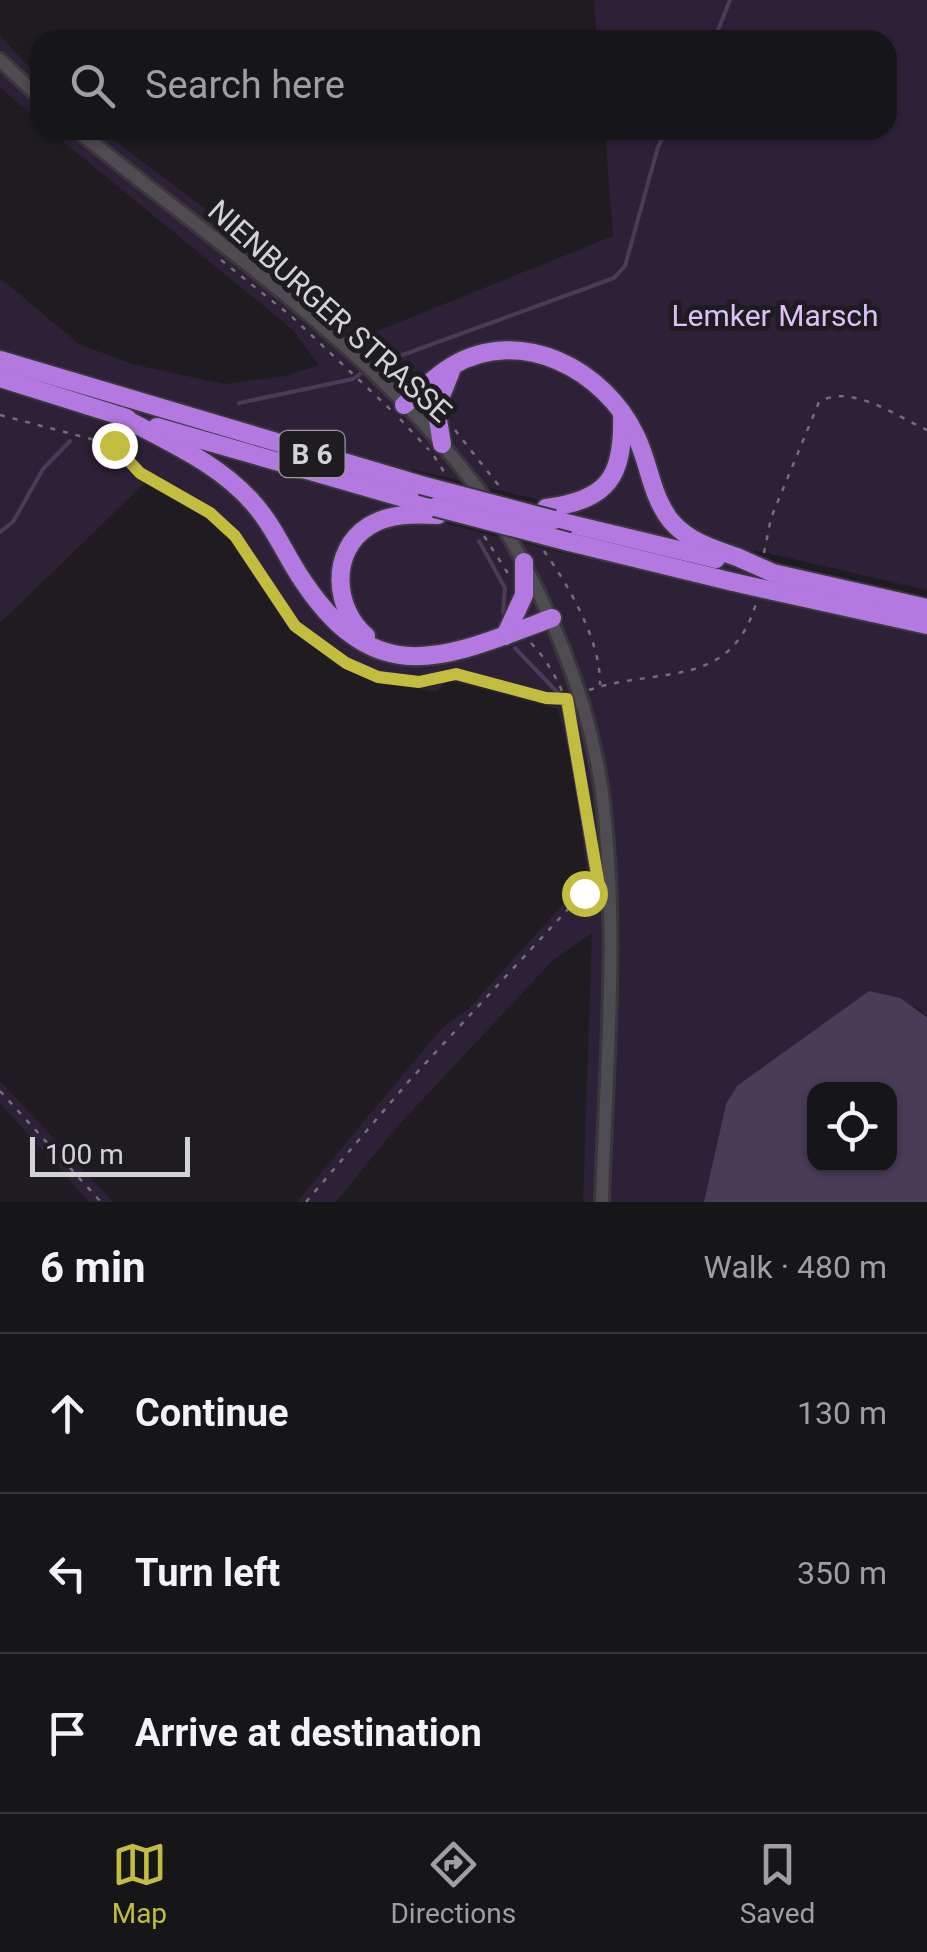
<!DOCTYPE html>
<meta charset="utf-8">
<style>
:root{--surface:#161518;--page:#1f1e21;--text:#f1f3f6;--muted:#9e9fa2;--line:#353437;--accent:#c2bd3f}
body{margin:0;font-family:Roboto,sans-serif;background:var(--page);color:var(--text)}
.controls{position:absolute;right:30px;bottom:30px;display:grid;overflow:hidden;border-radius:20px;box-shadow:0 2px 8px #0004}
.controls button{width:90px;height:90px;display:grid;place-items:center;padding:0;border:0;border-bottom:2px solid var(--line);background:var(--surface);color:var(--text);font:50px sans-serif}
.scale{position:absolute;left:30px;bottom:25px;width:160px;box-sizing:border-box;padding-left:10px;border:5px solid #d3d2d5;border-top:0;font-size:28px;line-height:35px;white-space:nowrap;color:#d3d2d5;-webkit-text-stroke:8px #1e1c20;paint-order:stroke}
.stop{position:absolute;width:30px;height:30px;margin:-22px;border:8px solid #c2bd3f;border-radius:50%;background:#fff}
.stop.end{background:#c2bd3f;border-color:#fff;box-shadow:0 2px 10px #0008}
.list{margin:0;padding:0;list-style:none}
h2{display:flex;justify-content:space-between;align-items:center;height:130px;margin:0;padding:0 40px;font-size:42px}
h2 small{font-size:32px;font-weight:400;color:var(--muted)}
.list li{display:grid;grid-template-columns:65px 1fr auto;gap:30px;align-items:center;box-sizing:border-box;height:160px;padding:0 40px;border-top:2px solid var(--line)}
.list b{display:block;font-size:38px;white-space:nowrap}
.list em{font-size:32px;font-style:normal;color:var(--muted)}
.icon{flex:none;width:55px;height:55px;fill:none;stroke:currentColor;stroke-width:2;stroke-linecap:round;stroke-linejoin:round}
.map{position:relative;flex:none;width:927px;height:1202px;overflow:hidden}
.search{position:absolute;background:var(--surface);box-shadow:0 2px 8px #0004;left:30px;right:30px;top:30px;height:110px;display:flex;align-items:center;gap:25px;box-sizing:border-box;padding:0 35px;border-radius:30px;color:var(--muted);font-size:38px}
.sheet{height:610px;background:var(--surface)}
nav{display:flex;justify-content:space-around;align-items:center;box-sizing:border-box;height:140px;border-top:2px solid var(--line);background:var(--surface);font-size:28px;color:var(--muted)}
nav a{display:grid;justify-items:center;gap:5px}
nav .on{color:var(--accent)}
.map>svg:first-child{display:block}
</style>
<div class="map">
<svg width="927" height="1202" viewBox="0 0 927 1202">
<rect width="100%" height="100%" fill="#1e1c20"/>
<g fill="#2d2137" fill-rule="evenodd">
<path d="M594,0H927V590L754,550L749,588L927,635V1017L920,1009L869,991L726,1104L704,1202H583L592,933L553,960L397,1127L336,1202H297L442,1028L468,1009L587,878L577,784L558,709L448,680L436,692L385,681L320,650L295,629L222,526L200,508L148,480L0,623V278L79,344L132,364L224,384L286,376L319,365L293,330L49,130H100L372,333L613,236L605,130H887V40H597ZM411,469L540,500L579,557L447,524Z"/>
<polygon points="0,36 40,78 40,122 0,87"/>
<polygon points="0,1081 113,1202 89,1202 0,1103"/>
</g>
<path fill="#4a3b57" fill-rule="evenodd" d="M869,991L900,998L927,1017V1202H704L726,1104L737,1086ZM814,1090H890V1164H814Z"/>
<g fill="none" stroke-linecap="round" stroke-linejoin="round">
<g stroke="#4a3b57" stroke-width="4">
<polyline points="714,40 730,0"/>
<polyline points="372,366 614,278 625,266 658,147 667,130"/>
<polyline points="239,403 353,379 364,371"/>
<polyline points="0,532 13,522 43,469 70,441"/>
<polyline points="479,541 505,588 503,613"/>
<polyline points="515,648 560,695"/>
<polyline points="563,705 592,875"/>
</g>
<g stroke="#39373b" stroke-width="18">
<g id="minor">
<polyline points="0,60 40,98"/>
<path d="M77,130C218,246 382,352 488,503"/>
<path d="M502,524C550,607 589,697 602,793C619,928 606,1067 602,1202"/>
</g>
</g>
<g stroke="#39373b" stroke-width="22">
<g id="highway">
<polyline points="0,360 421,485"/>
<polyline points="0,378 127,418"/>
<path d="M404,405C420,392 435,376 452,366C521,325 605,370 636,436C650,465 651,496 671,521C688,541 713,549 737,557"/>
<path d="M120,416C166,441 219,463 254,504C273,525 284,552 299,575C375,693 442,659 552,618"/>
<polyline points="157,427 435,507"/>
<polyline points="442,444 436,408 451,371"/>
<path d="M546,508C609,500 624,476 622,414"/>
<polyline points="554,520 716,559"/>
<polyline points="569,542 733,582"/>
<polyline points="773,573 927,608"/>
<polyline points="773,591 927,625"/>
<path d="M366,636C334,609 329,551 369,526C390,513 414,514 438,515"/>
<polyline points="505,636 524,595 524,562"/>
</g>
</g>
<g stroke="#727174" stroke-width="2.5" stroke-dasharray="5 8" stroke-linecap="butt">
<polyline points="221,260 291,316 391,410"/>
<polyline points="388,370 419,376"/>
<polyline points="0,415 114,445 140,473 211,513 235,537 295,626 346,663 379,677 419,682 456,675 546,699 568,699"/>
<polyline points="400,419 429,450"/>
<polyline points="455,430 503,491"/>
<polyline points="434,456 446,475"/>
<polyline points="484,536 509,575"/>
<path d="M544,551C569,586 601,641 600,685"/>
<path d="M764,553L771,518L819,402C851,383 896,416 927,430"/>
<path d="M531,643C580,695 582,773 594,841"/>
<path d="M589,690C660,666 732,691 757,600"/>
<polyline points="0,1091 101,1202"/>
<polyline points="306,1202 409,1081 583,893 595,887"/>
</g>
<use href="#minor" stroke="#4e4b51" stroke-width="12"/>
<use href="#highway" stroke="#b379e0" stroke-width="18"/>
<g stroke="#39373b" stroke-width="22" stroke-linecap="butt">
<g id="highway-bridge">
<polyline points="421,485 554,520"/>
<polyline points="435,507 569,542"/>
<polyline points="737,557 773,573"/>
<polyline points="733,582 773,591"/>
</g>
</g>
<use href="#highway-bridge" stroke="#b379e0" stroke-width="18"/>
</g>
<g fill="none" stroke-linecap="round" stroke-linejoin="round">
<polyline stroke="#c2bd3f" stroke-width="12" points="114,445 140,473 210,513 235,536 295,626 346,663 378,677 419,682 456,674 546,698 567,699 599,886 584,893"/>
</g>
<g text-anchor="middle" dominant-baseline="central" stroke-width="10" stroke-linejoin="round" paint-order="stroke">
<rect fill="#1e1c20" stroke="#9d9b9f" stroke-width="2.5" x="279.5" y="431" width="65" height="46" rx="8"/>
<g font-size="28" font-weight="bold" fill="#d3d2d5">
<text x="312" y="454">B 6</text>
</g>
<g font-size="30" fill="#d3d2d5" stroke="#1e1c20">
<text transform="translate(330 311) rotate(42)">NIENBURGER STRASSE</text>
</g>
<g font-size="30" fill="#ddc0f6" stroke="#1e1c20">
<text x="775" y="315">Lemker Marsch</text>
</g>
</g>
</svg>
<div class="controls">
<button><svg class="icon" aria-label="locate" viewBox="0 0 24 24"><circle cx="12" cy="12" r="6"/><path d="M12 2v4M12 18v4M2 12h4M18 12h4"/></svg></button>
</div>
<div class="scale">100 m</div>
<div class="stop" style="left:584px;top:893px"></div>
<div class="stop end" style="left:114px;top:445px"></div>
<div class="search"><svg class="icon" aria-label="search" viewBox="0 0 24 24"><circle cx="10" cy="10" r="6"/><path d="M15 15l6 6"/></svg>Search here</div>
</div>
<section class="sheet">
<h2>6 min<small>Walk · 480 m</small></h2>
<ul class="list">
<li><svg class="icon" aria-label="ahead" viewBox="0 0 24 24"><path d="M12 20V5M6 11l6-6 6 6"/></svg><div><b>Continue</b></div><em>130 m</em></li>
<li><svg class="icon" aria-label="left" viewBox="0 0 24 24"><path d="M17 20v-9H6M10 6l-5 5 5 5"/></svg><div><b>Turn left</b></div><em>350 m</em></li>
<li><svg class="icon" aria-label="arrive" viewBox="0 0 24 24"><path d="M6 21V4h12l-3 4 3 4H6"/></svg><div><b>Arrive at destination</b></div></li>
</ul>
</section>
<nav>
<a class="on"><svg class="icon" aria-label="map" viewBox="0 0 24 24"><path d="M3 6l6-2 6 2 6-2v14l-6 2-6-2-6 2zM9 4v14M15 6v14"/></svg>Map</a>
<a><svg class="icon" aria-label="directions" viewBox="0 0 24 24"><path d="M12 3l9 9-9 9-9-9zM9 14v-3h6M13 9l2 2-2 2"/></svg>Directions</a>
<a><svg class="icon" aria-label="saved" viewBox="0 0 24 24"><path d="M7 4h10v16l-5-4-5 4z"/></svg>Saved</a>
</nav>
